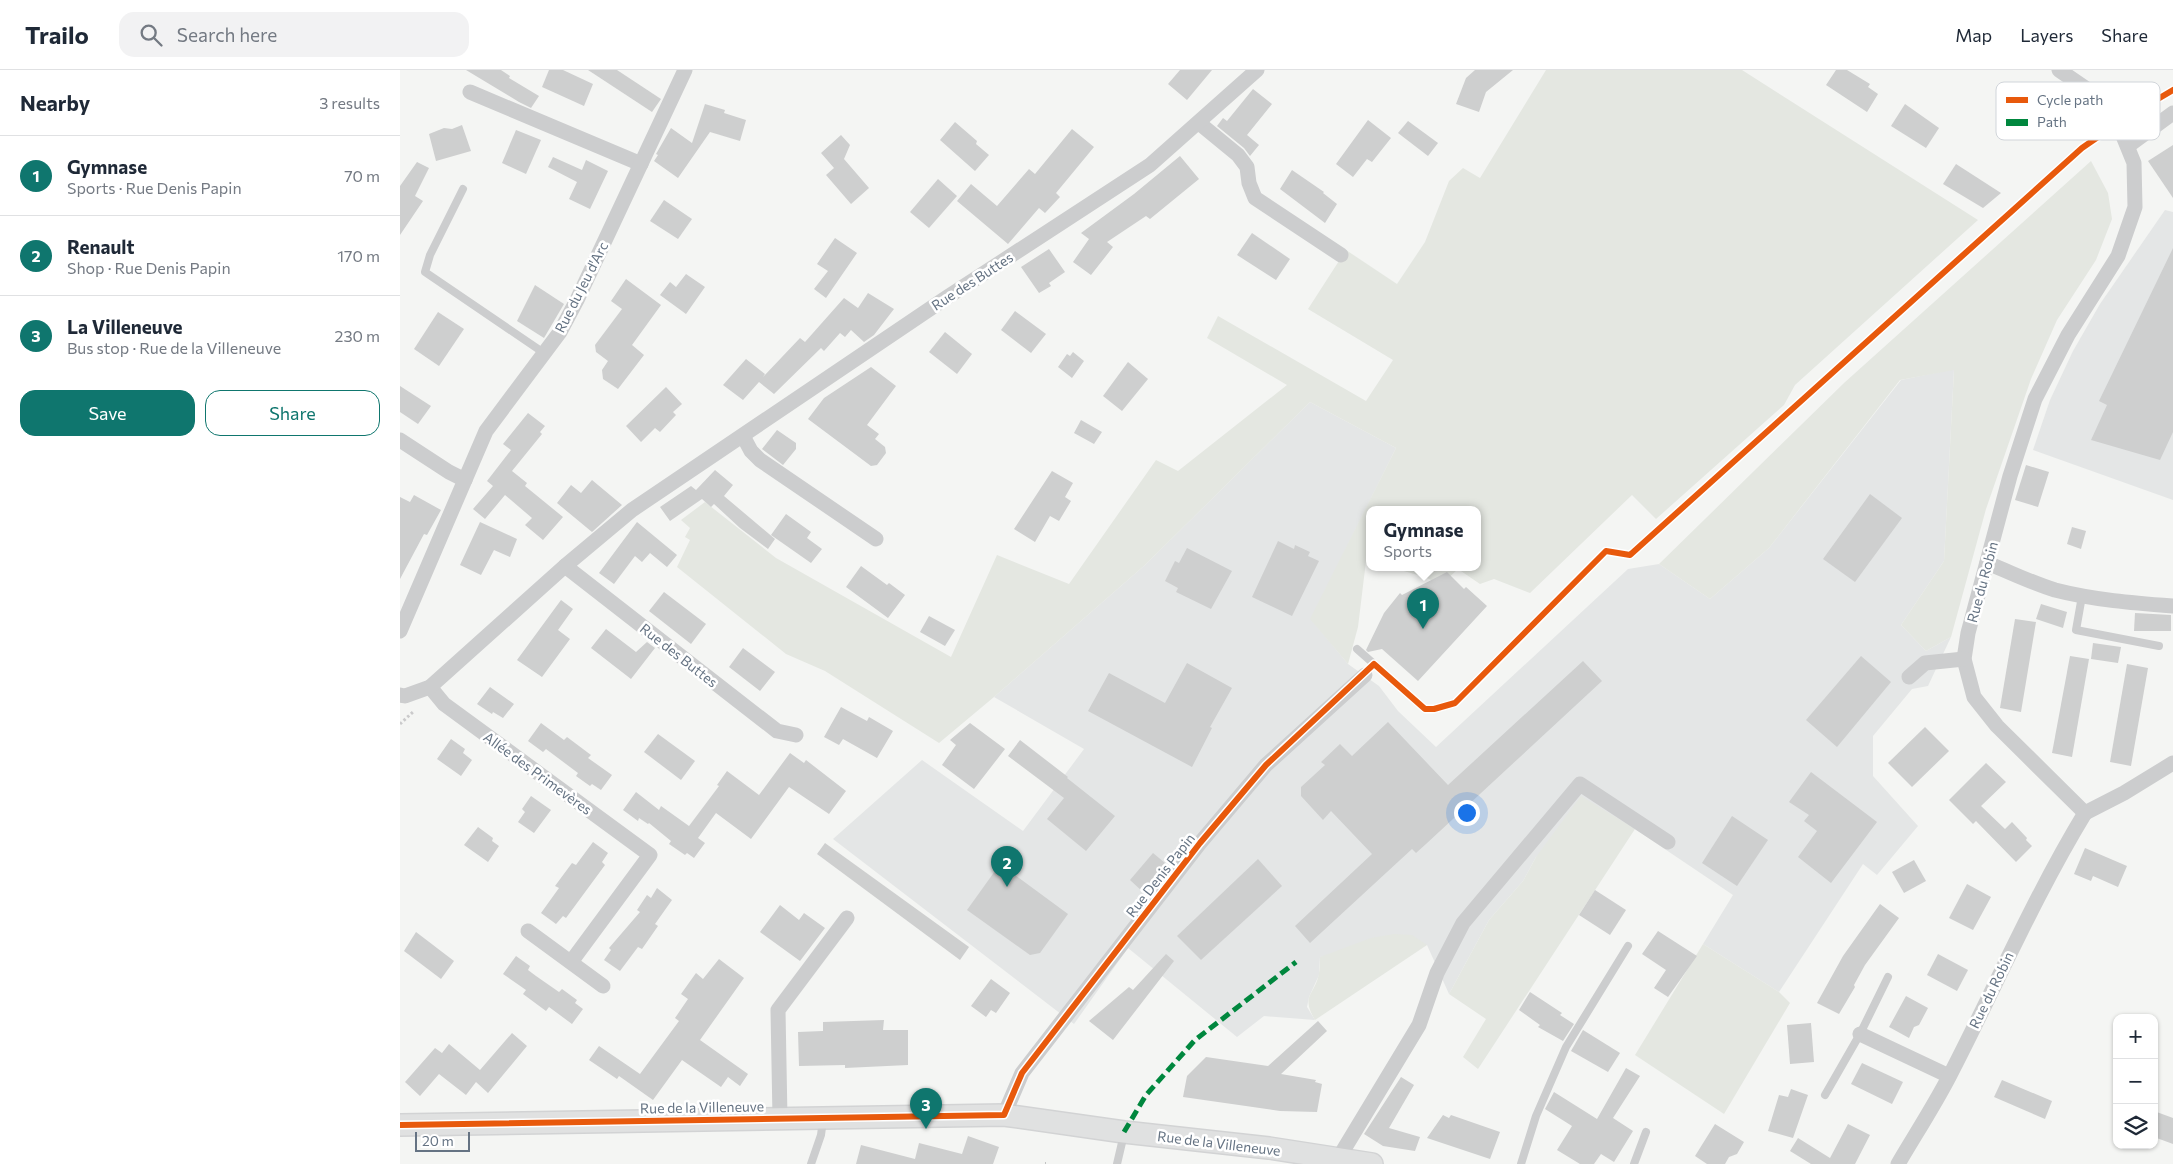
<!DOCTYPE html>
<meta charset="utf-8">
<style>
:root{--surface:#fff;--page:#f2f2f3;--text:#1f2937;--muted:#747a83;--line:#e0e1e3;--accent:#0f766e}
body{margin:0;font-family:Commissioner,sans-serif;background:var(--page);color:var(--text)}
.controls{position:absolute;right:15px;bottom:15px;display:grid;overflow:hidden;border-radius:10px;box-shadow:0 1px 4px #0004}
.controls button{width:45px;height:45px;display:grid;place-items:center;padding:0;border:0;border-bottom:1px solid var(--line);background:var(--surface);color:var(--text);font:25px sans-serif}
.scale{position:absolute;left:15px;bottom:12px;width:55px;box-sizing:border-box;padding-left:5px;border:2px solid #657383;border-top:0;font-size:14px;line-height:18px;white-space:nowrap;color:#657383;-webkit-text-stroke:4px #fff;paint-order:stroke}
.you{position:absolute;left:1066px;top:742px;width:18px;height:18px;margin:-12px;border:4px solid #fff;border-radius:50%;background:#1a73e8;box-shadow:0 0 0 8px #1a73e833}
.badge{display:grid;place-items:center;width:32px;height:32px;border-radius:50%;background:var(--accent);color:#fff;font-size:16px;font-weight:700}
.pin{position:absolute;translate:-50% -41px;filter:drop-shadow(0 1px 2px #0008)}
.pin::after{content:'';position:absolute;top:26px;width:18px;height:15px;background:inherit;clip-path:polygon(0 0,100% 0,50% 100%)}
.popup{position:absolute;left:966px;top:436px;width:115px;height:65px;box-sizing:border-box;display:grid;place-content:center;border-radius:10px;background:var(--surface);filter:drop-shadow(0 1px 4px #0005);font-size:16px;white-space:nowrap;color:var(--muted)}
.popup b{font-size:19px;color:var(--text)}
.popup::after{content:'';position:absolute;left:50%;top:100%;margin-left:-10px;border:10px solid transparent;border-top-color:var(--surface)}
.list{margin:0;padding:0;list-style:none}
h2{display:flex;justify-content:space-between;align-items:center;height:65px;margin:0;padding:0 20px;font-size:21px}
h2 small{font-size:16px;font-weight:400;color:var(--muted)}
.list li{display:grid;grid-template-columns:32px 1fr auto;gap:15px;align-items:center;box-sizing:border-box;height:80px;padding:0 20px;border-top:1px solid var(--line)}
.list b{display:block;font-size:19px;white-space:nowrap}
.list p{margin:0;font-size:16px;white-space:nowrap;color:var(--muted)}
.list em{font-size:16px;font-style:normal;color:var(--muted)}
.actions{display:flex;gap:10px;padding:15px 20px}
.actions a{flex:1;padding:11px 0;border:1px solid var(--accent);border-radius:15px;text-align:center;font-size:18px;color:var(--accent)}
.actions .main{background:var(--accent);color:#fff}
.icon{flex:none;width:28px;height:28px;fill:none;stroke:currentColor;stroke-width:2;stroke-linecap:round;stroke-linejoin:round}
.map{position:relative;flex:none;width:1773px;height:1094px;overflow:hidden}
header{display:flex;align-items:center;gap:30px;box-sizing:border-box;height:70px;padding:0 25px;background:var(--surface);border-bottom:1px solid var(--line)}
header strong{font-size:24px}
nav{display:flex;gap:28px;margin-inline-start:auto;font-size:18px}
.search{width:350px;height:45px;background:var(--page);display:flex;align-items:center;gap:12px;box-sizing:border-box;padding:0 18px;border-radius:15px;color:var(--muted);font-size:19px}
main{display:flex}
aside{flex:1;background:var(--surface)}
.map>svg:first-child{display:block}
</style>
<header>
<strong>Trailo</strong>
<div class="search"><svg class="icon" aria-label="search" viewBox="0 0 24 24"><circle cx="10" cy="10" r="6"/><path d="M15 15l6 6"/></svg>Search here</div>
<nav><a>Map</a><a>Layers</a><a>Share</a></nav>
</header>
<main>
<aside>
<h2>Nearby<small>3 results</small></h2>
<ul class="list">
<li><span class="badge">1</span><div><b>Gymnase</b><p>Sports · Rue Denis Papin</p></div><em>70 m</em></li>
<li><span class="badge">2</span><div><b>Renault</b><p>Shop · Rue Denis Papin</p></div><em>170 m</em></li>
<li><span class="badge">3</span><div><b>La Villeneuve</b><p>Bus stop · Rue de la Villeneuve</p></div><em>230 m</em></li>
</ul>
<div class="actions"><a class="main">Save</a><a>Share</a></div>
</aside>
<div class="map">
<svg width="1773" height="1094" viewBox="0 0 1773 1094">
<rect width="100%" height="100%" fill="#f4f5f3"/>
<g fill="#e4e6e6">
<polygon points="1765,140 1773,142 1773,430 1633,380 1650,330 1673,281 1700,234"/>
<polygon points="1554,299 1544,491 1501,555 1526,581 1551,567 1528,616 1512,619 1473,666 1473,706 1518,756 1477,805 1463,794 1379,922 1303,874 1333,825 1235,759 1136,787 1123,811 1089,850 1049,924 1027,875 920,887 919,905 909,927 907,937 915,950 864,946 837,967 728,878 674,954 433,769 522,690 623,761 684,679 594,627 745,495 910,332 996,378 911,549 948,594 979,616 998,641 1036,677 1228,499 1259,494 1310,529 1369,478 1501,310"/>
</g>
<g fill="#e4e7e1">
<polygon points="1146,0 1342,0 1578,150 1395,315 1384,335 1256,449 1232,425 1130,523 1094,509 1080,514 1058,499 1041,515 1025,507 993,498 1077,498 1077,440 969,440 969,491 966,491 958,557 948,594 910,549 996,378 910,332 745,495 594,627 539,673 425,601 386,584 277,497 290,470 285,467 290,458 281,450 305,432 376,488 551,587 597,485 669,514 756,390 778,401 887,315 807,268 818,246 966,331 993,290 908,239 946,180 997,214 1025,172 1049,111 1063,98 1080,108"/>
<polygon points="1691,91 1708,123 1712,149 1696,190 1657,250 1631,309 1586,439 1551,567 1526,581 1501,555 1544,491 1554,300 1500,310 1369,478 1310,529 1259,494 1444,313"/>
<polygon points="1181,726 1235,759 1078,999 1063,987 1086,949 1049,924 1089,850 1123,811 1136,787"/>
<path d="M994,864L1012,865L1027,875L915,950C900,924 915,926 919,903C920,898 920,892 920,887L971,868Z"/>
<polygon points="1303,874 1379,922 1390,933 1324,1044 1235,985"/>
</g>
<g fill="#cecfcf">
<polygon points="66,0 101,0 110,6 109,8 139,26 131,38 119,32"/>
<polygon points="149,0 163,0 193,14 184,36 142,17"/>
<polygon points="188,0 217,0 261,29 252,42"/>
<polygon points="780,0 812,0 787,30 768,14"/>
<polygon points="1075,0 1113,0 1086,22 1079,42 1056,34 1066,8"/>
<polygon points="1436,0 1447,0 1470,14 1468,17 1478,24 1467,42 1426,15"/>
<polygon points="1616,15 1658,42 1643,63 1602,35"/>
<polygon points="853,19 872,34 847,65 859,75 850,86 844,78 817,56 823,48 827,51"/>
<polygon points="305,34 325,40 324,43 346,50 340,71 310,62 278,108 254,91 258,85 256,84 271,58 292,73"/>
<polygon points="1505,34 1539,58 1526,78 1491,56"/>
<polygon points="968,50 991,68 972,92 967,89 953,107 936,94"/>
<polygon points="1008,51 1038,73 1028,86 998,63"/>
<polygon points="555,52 577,71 576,74 589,85 575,101 540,70"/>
<polygon points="62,55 71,81 36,91 29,64 44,58 52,59"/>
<polygon points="672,59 694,77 656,123 660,127 645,143 639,138 608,174 557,131 571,114 597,136 629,99 635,104"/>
<polygon points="116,60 141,70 126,104 102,93"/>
<polygon points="441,65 450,75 444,89 469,118 451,134 426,105 434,98 421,83"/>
<polygon points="1773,75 1773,128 1748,91"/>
<polygon points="780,86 799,109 750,149 746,146 707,172 713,177 691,205 673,192 689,169 681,163 734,124"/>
<polygon points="153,87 182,100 186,90 208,101 190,139 169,129 177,112 148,97"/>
<polygon points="17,92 29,98 15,126 23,131 0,165 0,116"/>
<polygon points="1556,94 1601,123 1583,138 1543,114"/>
<polygon points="892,100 924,122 923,123 937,134 925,153 880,119"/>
<polygon points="538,109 557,126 529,158 510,142"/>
<polygon points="264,130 292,149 278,169 250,151"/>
<polygon points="852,163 890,189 876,210 837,185"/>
<polygon points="435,168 457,183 426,228 414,219 428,201 417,194"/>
<polygon points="1773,178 1773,362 1760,390 1691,370 1707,335 1699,331"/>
<polygon points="649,179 665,202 649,213 651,216 639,223 621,197"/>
<polygon points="286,204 305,217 286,244 260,225 270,212 276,217"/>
<polygon points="226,209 261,235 232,275 244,285 218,319 203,309 202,300 208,291 196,282 195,275 222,239 211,231"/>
<polygon points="135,215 164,234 144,268 117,251"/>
<polygon points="468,223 494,239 474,265 464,272 451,260 445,267 440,263 424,281 421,278 374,324 359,312 343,330 323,315 346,289 365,304 363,307 400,268 405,272 444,228 458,238"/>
<polygon points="615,241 646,264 631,283 601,260"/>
<polygon points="38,242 64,259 39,296 14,279"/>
<polygon points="545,262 572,284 557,304 529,282"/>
<polygon points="673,282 684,291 672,308 658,297 667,284 670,286"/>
<polygon points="728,292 748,309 722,341 703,326"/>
<polygon points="471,297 496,316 467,355 479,364 475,369 485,377 486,383 477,395 471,396 408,349 424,328"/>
<polygon points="0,316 31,336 18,354 0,342"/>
<polygon points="266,317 282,334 273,342 276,345 260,362 255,358 241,372 226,356"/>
<polygon points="128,343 145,356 140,362 142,364 112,401 127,413 125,416 163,447 143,470 125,455 132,448 105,425 85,449 73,439 93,416 87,411 111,380 103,374"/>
<polygon points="681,350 702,362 694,374 674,363"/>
<polygon points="377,360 396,373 396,379 383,395 362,379"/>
<polygon points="1626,395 1649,402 1638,437 1615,430"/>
<polygon points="315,400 333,415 324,426 375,469 368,479 340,458 314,434 311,437 302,429 270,451 260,437 291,416 296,420"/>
<polygon points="652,401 673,413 665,427 671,431 659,451 650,446 635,472 614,459"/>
<polygon points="192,410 222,435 192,462 157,433 171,415 181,423"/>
<polygon points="1470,424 1502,448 1455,512 1423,489"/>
<polygon points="14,425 41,440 27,465 24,464 0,509 0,427 10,432"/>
<polygon points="386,444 411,462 407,468 422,479 411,493 371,465"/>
<polygon points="80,452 117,469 110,487 94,480 81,505 60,495"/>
<polygon points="237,452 277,485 267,497 250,483 242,492 235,486 214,514 199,503"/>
<polygon points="1672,457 1686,461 1681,479 1667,474"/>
<polygon points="878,471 894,479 895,475 910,482 908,486 919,491 892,546 852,527"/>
<polygon points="787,478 832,501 811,539 776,522 778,518 765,511 775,491 779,493"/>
<polygon points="461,496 487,515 489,513 505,525 488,548 446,517"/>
<polygon points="1047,502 1064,519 1066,517 1087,536 1018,611 982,579 968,582 966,580 984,543 1000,523 1002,525"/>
<polygon points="264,522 306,554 291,574 249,541"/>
<polygon points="161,530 173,539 158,560 170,569 142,607 117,590"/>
<polygon points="1641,534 1667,542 1663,558 1636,549"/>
<polygon points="1735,543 1771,545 1771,561 1734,561"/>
<polygon points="529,546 555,560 545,576 520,562"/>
<polygon points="1615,549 1636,552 1621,642 1600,638"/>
<polygon points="206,559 236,582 247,572 255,578 231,609 191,578"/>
<polygon points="1693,573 1721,577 1718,593 1691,589"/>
<polygon points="343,578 375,602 360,621 329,597"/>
<polygon points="1461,586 1491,612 1437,677 1406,650"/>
<polygon points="1670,586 1689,589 1672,687 1652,683"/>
<polygon points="1183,591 1202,611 1026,774 1016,783 1012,779 910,873 895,856 972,784 931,741 923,750 901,726 901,717 925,695 921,692 940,674 952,686 988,652 1048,715"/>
<polygon points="787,593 832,618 810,657 812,658 792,697 688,641 709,603 765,633"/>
<polygon points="1727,594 1748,598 1731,696 1710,692"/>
<polygon points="90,617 114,634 103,648 93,642 92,644 77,634"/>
<polygon points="441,637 467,651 469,647 493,661 477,688 443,669 439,675 424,667"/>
<polygon points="141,653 164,670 167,667 191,685 188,688 212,705 201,720 192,714 190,716 176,706 178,703 146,679 143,682 128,671"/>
<polygon points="570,653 605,679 574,719 542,695 556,675 550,670"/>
<polygon points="1525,657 1549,681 1512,717 1488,693"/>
<polygon points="258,664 295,691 281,710 244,682"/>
<polygon points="51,669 65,679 63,683 72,690 61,706 37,689"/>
<polygon points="620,670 668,707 667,708 715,746 686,781 647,749 664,728 608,686"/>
<polygon points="390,683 404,693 406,690 446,721 429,744 389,717 351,769 316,743 298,768 305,773 294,788 287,783 285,785 269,774 271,771 249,753 248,754 239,748 238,751 223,740 236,722 259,740 261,736 289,756 319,716 317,715 327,701 359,725"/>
<polygon points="1586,693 1606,712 1581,736 1605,759 1612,752 1627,768 1626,770 1632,776 1616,792 1576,751 1573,754 1549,730"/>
<polygon points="1411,702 1477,752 1431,813 1398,787 1417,761 1404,751 1409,745 1389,732"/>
<polygon points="131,726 151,740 134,763 118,752 125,742 122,739"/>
<polygon points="1332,746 1368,770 1337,816 1302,793"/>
<polygon points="78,757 93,768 92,771 99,776 88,792 64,775"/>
<polygon points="193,772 208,783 202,792 205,795 166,848 163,846 156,854 141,843 159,818 155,816 172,793 176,795"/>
<polygon points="425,773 569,877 560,890 417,784"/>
<polygon points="1685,778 1727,796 1718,817 1693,806 1691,811 1674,804"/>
<polygon points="753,783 765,793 743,822 730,810"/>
<polygon points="858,789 882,816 801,890 777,866"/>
<polygon points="1514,790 1526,811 1504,823 1492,802"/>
<polygon points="600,794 668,844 640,883 630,885 567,840"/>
<polygon points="1567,814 1591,827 1573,860 1549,848"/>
<polygon points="257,818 272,830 255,854 258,856 242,879 238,877 220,901 204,890 211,880 209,878 240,842 237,840 247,825 251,828"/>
<polygon points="1195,820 1226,840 1210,865 1179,845"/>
<polygon points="1480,834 1499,848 1465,895 1454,915 1455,917 1439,944 1417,933 1443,886"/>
<polygon points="380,835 399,850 404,843 425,858 400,891 360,862"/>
<polygon points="1258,861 1297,886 1268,927 1254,918 1266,900 1242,884"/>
<polygon points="16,862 54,891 41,909 4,881"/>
<polygon points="766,884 774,891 713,970 689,951 729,917 733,920"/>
<polygon points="1538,884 1568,900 1557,921 1527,905"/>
<polygon points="116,886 130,896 128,900 136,906 159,922 162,919 177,930 175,933 183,939 172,954 149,937 146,941 123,924 126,920 103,904"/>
<polygon points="319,889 344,908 300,970 348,1004 340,1016 328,1007 321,1017 282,990 253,1030 219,1006 217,1009 189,990 199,976 240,1004 279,951 275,948 288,929 281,924 296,903 303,909"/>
<polygon points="591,909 610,923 596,943 591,940 586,947 571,936"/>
<polygon points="1130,922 1162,943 1160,945 1174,954 1163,971 1138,957 1140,955 1119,940"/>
<polygon points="1506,926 1528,938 1519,955 1514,957 1509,968 1489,957"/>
<polygon points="484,950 483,960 508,960 508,995 445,998 445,995 399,996 398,962 423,961 423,952"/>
<polygon points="918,951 927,961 881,1004 916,1010 915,1012 922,1014 917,1042 880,1041 783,1027 787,1006 806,987 868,996"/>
<polygon points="1411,953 1414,992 1390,994 1387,955"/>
<polygon points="1183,960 1220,983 1208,1002 1171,981"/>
<polygon points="112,963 127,976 88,1023 76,1012 66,1025 39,1004 20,1026 5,1012 35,978 42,983 49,974 80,1000"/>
<polygon points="1462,993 1503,1012 1492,1034 1451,1014"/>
<polygon points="1226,998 1240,1006 1213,1048 1233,1061 1214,1092 1201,1084 1194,1094 1180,1094 1157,1080 1172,1056 1145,1039 1154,1022 1197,1049"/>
<polygon points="1001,1007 1014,1015 989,1058 1020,1067 1015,1081 983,1076 964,1064"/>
<polygon points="1602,1010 1652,1031 1645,1049 1594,1027"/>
<polygon points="1391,1019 1408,1025 1393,1068 1368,1061 1379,1025 1388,1027"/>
<polygon points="1754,1041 1773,1048 1773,1074 1754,1067"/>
<polygon points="1043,1045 1049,1048 1051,1045 1100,1062 1090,1089 1027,1068"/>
<polygon points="1315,1054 1344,1072 1337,1084 1329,1087 1325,1094 1307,1094 1295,1086"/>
<polygon points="1448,1054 1470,1065 1455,1094 1411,1094 1390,1081 1398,1068 1430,1088"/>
<polygon points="568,1066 599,1077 593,1094 456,1094 461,1075 515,1089 519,1073 562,1084"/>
</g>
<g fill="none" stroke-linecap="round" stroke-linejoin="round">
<g stroke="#d2d3d4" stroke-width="24">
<polyline id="secondary" points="0,1055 604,1045 724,1062 869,1078 972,1094"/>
</g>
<polyline stroke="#cacacb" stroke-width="3" stroke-dasharray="2.5 2.5" stroke-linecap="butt" points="0,654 14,641"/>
<g stroke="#cccdce" stroke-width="8">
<polyline points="63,119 30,185 25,202 144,283"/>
<polyline points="1682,526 1676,560 1759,576"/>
<polyline points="957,579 1025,639 1034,639 1055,633 1206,481"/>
<polyline points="1425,1025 1460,964 1488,907"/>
<polyline points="411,1094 421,1065 423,1050"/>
<polyline points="717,1094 724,1064"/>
<polyline points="1121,1094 1136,1046 1166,977 1228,876"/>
<polyline points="1234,1094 1246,1062"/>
</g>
<g stroke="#cccdce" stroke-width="15">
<polyline points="1659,0 1694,24 1714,44 1734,93 1735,137 1718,186 1668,265 1635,329 1610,406 1568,563 1564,589 1574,627 1597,656 1685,743"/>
<polyline points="70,22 241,94"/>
<polyline points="799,53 838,85 847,97 849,113 855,128 941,185"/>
<polyline points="1728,76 1773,43"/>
<polyline points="343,366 351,381 360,390 476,469"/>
<polyline points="0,370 49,402 65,410"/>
<path d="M1587,493C1610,502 1632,513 1655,520C1694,530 1733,533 1773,536"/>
<polyline points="165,496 377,661 396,665"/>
<polyline points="0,561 86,361 160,262 177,230 285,0"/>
<polyline points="1509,607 1525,593 1564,589"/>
<polyline points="30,617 44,634 250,785 171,892"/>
<polyline points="0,625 5,626 30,617 165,496 232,440 546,228 750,95 857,0"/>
<polyline points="1685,743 1724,723 1773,693"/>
<polyline points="128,861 203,916"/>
<polyline points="1460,964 1549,1006"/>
<polyline points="604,1045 622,1003 800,773 866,695 965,605"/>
<polyline points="380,1048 378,940 447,848"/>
<polyline points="938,1089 1019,955 1037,903 1063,853 1180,714 1268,772"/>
<path d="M1498,1094C1515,1065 1534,1036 1550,1005C1595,918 1634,827 1685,743"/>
</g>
<use href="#secondary" stroke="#e0e1e1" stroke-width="21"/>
<polyline stroke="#c2c3c3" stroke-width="4" stroke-dasharray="8 4" stroke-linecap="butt" points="645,1094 646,1094"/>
<polyline stroke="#00873e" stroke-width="5" stroke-dasharray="10 5" stroke-linecap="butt" points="724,1062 746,1025 795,970 896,892"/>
<g stroke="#fff" stroke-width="9">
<polyline id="cycleway" points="0,1055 604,1045 622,1003 800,773 866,695 974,594 1025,639 1034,639 1055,633 1206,481 1230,485 1682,78 1724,49 1773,20"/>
</g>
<use href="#cycleway" stroke="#e8590c" stroke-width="6"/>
</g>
<g text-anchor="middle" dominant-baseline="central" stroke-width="5" stroke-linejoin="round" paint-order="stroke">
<g font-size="14" fill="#657383" stroke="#fff">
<text transform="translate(572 211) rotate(-33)">Rue des Buttes</text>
<text transform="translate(181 217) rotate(-63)">Rue du Jeu d'Arc</text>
<text transform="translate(1582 512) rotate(-75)">Rue du Robin</text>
<text transform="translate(279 585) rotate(38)">Rue des Buttes</text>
<text transform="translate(138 703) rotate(36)">Allée des Primevères</text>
<text transform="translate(760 805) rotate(-52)">Rue Denis Papin</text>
<text transform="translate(1591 920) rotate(-64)">Rue du Robin</text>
<text transform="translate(302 1037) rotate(-1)">Rue de la Villeneuve</text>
<text transform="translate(819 1073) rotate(7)">Rue de la Villeneuve</text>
</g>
</g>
<rect x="1596" y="12" width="164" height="58" rx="8" fill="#fff" stroke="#d1d5da" stroke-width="1"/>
<rect x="1606" y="27" width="22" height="6" fill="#e8590c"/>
<rect x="1606" y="49" width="22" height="7" fill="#00873e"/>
<g font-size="14" fill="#657383">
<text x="1637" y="35">Cycle path</text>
<text x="1637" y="57">Path</text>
</g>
</svg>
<div class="controls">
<button>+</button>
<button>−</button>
<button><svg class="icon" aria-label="layers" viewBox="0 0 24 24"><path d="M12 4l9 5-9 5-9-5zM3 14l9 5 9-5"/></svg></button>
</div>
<div class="scale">20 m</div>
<div class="you"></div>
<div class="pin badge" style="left:1023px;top:559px">1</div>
<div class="popup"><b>Gymnase</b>Sports</div>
<div class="pin badge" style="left:607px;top:817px">2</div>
<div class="pin badge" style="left:526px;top:1059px">3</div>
</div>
</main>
